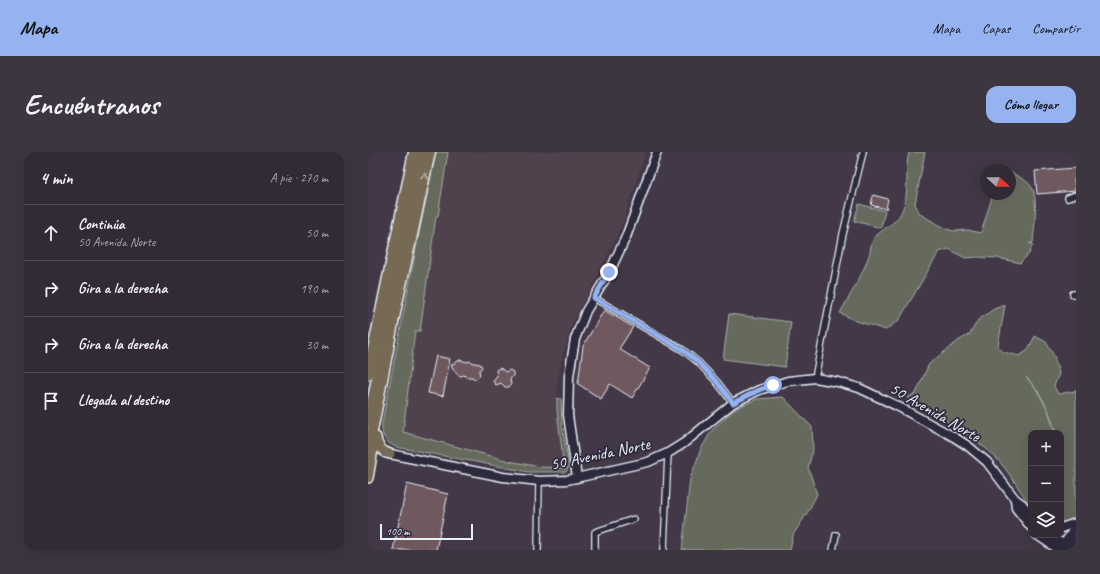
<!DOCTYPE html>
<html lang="es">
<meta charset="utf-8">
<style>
:root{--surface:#322a35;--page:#3d3641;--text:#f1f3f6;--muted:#a8a7ad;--line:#4d4650;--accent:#95b2f1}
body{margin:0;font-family:Caveat,sans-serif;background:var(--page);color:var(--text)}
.controls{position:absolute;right:12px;bottom:12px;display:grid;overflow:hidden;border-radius:8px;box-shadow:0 4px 16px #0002}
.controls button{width:36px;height:36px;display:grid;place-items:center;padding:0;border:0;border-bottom:1px solid var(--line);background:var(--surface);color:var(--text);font:20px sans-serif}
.compass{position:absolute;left:612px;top:12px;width:36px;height:36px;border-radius:50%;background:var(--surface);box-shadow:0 4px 16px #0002;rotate:111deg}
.scale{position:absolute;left:12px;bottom:10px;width:93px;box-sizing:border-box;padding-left:4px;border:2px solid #e8f1f8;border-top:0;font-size:11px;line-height:14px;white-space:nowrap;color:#e8f1f8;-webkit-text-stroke:3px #2f2a3d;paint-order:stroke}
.stop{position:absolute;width:12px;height:12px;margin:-9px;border:3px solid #95b2f1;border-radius:50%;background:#fff}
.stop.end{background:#95b2f1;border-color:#fff;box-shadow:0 1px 4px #0008}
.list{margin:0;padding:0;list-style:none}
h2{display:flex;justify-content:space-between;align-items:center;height:52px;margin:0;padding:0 16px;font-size:17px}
h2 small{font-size:13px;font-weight:400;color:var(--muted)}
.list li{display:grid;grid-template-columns:26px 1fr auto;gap:12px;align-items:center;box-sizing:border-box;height:56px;padding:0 16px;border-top:1px solid var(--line)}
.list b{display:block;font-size:15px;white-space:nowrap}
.list p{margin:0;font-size:13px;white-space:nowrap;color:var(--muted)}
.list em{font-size:13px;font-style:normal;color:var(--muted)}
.icon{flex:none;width:22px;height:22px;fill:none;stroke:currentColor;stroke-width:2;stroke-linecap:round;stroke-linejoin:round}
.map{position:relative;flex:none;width:708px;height:398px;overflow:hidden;border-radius:12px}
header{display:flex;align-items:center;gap:24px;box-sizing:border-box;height:56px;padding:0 20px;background:var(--accent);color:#111}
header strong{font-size:19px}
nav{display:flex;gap:22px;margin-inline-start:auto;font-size:14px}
.intro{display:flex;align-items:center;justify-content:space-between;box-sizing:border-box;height:96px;padding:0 24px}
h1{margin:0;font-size:28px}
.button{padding:10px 18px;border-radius:12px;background:var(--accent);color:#111;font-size:14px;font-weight:700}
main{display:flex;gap:24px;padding:0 24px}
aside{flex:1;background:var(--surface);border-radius:12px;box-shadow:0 4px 16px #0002}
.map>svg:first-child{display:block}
</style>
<header>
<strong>Mapa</strong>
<nav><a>Mapa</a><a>Capas</a><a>Compartir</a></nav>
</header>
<div class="intro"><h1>Encuéntranos</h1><a class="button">Cómo llegar</a></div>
<main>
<aside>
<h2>4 min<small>A pie · 270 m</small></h2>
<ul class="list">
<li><svg class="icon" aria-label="ahead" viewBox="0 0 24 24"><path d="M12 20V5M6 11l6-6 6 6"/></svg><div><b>Continúa</b><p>50 Avenida Norte</p></div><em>50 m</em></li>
<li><svg class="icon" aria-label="right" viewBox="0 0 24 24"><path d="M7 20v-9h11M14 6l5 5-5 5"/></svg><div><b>Gira a la derecha</b></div><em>190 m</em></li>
<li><svg class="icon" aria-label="right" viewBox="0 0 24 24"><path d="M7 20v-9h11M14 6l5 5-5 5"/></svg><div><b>Gira a la derecha</b></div><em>30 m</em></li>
<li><svg class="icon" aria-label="arrive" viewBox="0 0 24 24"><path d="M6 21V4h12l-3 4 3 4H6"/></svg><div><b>Llegada al destino</b></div></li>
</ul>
</aside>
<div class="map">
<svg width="708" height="398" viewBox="0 0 708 398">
<rect width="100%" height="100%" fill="#423847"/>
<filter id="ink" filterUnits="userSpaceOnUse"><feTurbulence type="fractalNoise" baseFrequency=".025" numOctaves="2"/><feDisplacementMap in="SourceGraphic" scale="8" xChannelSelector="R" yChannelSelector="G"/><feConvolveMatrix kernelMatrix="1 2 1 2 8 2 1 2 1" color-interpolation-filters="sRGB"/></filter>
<g filter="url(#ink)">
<polygon fill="#50424e" points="80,0 278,0 256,67 236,112 205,170 194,205 189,234 189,258 196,316 172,315 141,309 35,280 47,179 52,179 68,63 70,63"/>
<g fill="#656a5c" stroke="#a6aeaa">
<path d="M67,0H80L70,64H68L52,179H47L35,280L141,309L172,315L196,316L189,258V246L193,247L194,274L201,314L198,320H161L28,295C17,291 13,283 14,271Z"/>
<path d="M541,0H557L547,52L552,62L578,77L586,79L600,78L613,81L625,42H642V20C649,24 659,28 663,34C671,45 666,78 665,91H661L665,92L661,102L652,111L629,106L610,105L597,106L581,97L571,100L531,168L518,178L488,169L472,161C482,143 493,126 500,106C503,101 502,93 505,88C512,77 527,73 533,61C543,41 536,20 541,0Z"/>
<polygon points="491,52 517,59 513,76 486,69"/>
<path d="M637,153L630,194L635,200L651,204L659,199L667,184L678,190L686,204L691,222L686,234L690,242L707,239L708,237V365L697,374L693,375V320L695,305L693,297V281H688C681,258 675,243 658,225L668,237L680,258L687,281H663V355C652,339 642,321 629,307C605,282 569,264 539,246L548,241L561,212L590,189L602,182L610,168L626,157Z"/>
<polygon points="361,162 423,170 417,215 355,207"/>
<polygon points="415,245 444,275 445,298 440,315 449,342 441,358 425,383 422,398 314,398 322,327 333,297 344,278 367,257 389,247"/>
</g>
<g fill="#6f595e" stroke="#e8f1f8">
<polygon points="708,16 708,28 706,27 707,39 669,42 667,19"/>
<polygon points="505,43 520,47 518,57 503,53"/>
<polygon points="236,158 265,175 251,197 282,216 264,246 242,232 233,247 210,232 215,194"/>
<polygon points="68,204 82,207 75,244 60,241"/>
<polygon points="92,208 99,210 102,209 106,211 112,212 114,215 111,219 112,224 110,226 107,227 104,225 98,225 96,223 92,224 89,222 83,213"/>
<polygon points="131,216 134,217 137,220 142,218 145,220 145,224 142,227 143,232 141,235 137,235 133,231 128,233 126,231 125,228 129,224 128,218"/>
<polygon points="39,332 80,342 68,398 25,398"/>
</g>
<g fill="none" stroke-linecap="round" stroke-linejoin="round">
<g stroke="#e8f1f8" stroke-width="8">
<g id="street">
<polyline points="700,46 708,43"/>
<polyline points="705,142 708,142"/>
<polyline points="226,146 315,198 330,210 349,230 365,251"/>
<polyline points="447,226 475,82 495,0"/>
<polyline points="170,398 171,329"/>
<polyline points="227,398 227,380 266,367"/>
<polyline points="296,398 300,301"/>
<polyline points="465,398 468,383"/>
</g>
</g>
<g stroke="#e8f1f8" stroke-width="11">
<g id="secondary">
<polyline points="17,301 135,325 171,329 199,328 280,310 300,301 316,291 365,251 391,238 420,229 447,226 470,230 491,236 529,254 586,285 600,294 619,310 647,347 654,352 663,363"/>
<polyline points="209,326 200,263 201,224 207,187 218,159 241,121 258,85 289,0"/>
<polyline points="647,347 648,356 663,375"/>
<polyline points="693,376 708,371"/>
<polyline points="669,383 691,398"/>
<polyline points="680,383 702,396"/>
<polyline points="692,398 708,374"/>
<polyline points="701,398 708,387"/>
</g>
</g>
<g stroke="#e8f1f8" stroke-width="12">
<g id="primary">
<polyline points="0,269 53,0"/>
<path d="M8,285C9,294 13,299 22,302"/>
<polyline points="0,326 6,292"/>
</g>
</g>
<g stroke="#e8f1f8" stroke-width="13">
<g id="highway">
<polyline points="0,222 46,0"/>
<polyline points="0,300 27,161 62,0"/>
</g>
</g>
<use href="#street" stroke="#2f2a3d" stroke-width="5.5"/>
<use href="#secondary" stroke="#2f2a3d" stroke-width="8"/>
<use href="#primary" stroke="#776a54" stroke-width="9"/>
<use href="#highway" stroke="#776a54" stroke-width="10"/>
</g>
<defs><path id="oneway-chevron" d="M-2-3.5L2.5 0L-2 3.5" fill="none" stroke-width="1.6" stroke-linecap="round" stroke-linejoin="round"/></defs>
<use stroke="#bbbbb6" href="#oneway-chevron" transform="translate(57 24) rotate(-78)"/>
</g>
<g fill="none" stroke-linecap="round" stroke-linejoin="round" filter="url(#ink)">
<polyline stroke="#95b2f1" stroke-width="5" points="241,120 226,146 315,198 330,210 349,230 365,251 391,238 405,233"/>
</g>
<g text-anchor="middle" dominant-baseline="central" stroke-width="3.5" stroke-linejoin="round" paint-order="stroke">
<g font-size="17" fill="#e8f1f8" stroke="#2f2a3d">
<text transform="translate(567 260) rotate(30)">50 Avenida Norte</text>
<text transform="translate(232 302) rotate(-12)">50 Avenida Norte</text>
</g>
</g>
</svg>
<div class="controls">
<button>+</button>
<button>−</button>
<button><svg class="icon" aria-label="layers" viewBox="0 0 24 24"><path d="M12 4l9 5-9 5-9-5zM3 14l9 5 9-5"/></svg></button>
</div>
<svg class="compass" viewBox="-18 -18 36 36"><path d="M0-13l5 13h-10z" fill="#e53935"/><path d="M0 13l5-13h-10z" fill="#a8a7ad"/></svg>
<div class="scale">100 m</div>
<div class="stop" style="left:405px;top:233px"></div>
<div class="stop end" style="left:241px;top:120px"></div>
</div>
</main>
